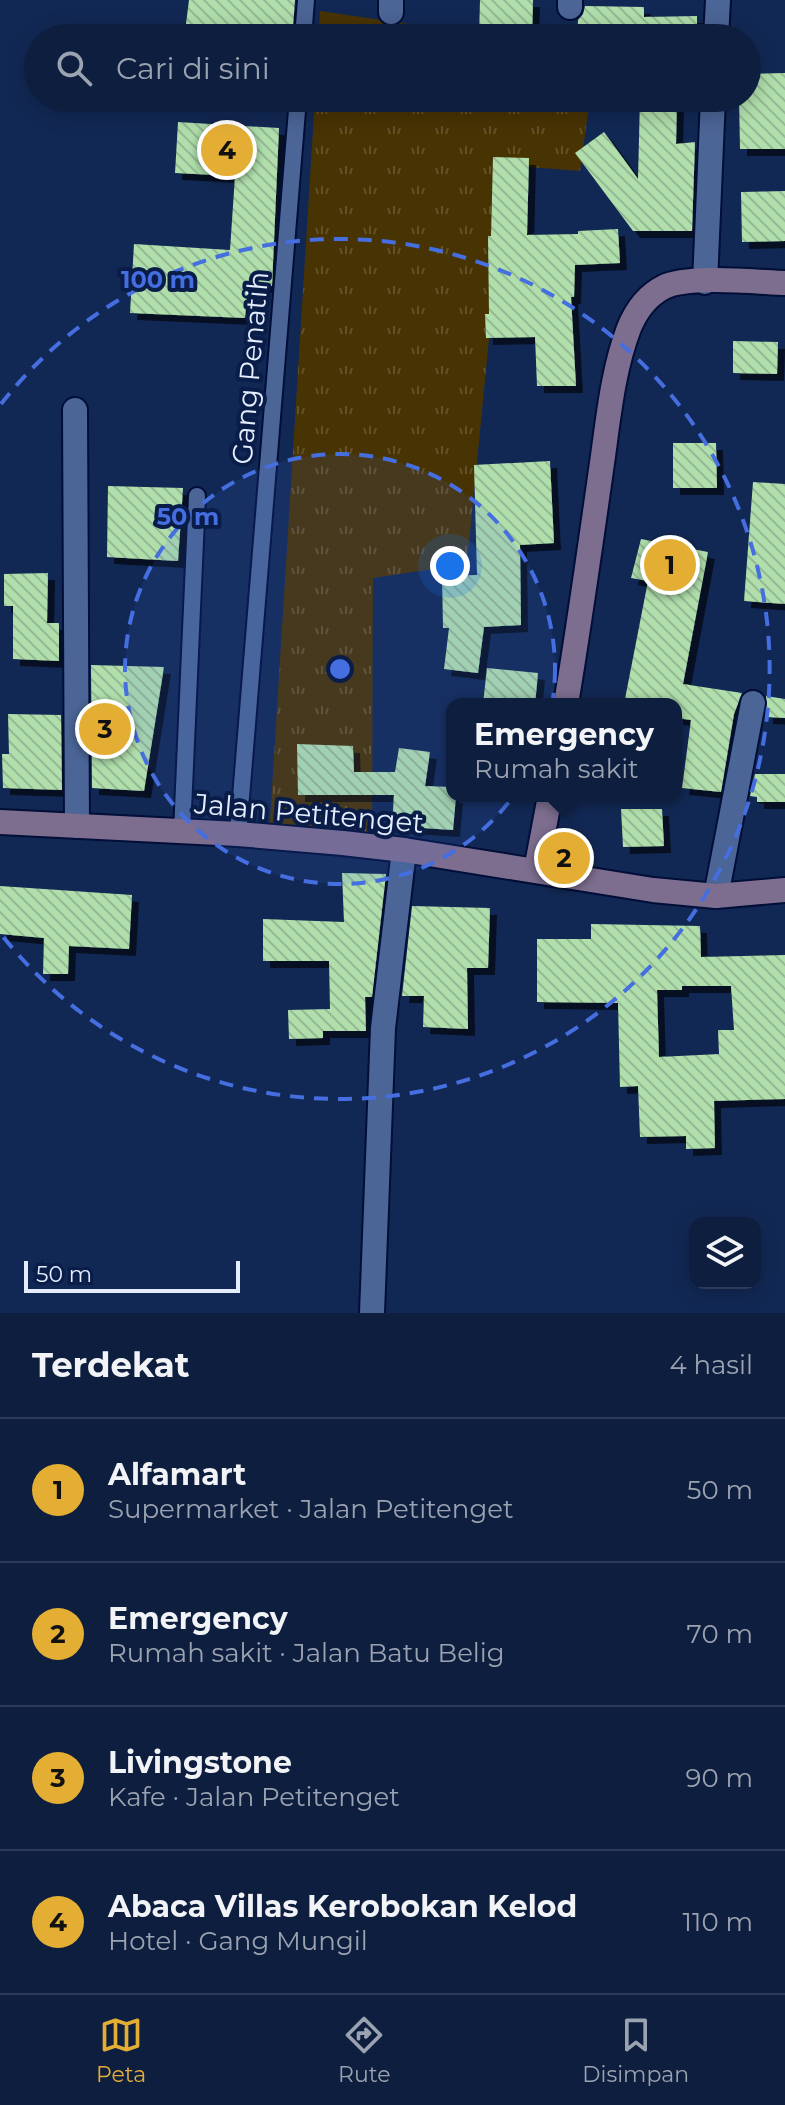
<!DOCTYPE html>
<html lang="id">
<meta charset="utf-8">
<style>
:root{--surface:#0e1e3f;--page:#172746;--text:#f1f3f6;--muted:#9ba2b0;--line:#2e3c59;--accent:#e4ae35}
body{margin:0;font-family:Montserrat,sans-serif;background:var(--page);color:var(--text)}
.controls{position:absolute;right:24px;bottom:24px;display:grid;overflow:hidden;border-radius:16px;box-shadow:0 4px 20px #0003}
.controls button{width:72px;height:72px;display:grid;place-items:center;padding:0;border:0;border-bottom:2px solid var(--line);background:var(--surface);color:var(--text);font:40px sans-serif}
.scale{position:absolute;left:24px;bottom:20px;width:216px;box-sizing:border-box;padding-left:8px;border:4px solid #e4edfe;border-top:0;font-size:22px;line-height:28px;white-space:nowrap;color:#e4edfe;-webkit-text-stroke:6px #091d48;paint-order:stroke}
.you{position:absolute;left:450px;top:566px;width:28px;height:28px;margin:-20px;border:6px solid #fff;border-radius:50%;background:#1a73e8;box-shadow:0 0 0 12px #1a73e833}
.badge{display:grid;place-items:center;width:52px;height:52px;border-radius:50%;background:var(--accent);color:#111;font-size:26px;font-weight:700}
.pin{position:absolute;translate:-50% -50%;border:4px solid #fff;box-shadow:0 2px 8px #0006}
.popup{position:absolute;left:446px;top:698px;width:236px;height:104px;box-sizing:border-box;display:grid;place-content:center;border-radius:16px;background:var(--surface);filter:drop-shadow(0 2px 6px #0005);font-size:26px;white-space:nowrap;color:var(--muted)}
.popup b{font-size:30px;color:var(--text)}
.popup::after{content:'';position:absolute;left:50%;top:100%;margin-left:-16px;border:16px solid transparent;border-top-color:var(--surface)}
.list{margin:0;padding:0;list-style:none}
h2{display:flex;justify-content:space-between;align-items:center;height:104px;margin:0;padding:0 32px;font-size:34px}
h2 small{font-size:26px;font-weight:400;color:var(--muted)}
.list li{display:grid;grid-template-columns:52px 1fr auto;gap:24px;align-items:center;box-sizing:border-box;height:144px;padding:0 32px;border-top:2px solid var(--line)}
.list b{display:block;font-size:30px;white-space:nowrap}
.list p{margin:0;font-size:26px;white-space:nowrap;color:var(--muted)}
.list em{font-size:26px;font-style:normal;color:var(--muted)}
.icon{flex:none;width:44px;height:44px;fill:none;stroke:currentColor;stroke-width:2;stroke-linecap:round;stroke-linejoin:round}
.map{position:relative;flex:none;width:785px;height:1313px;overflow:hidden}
.search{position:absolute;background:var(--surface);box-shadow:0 4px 20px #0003;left:24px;right:24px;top:24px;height:88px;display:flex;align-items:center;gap:20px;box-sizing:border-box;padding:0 28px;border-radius:44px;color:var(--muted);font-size:30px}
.sheet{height:680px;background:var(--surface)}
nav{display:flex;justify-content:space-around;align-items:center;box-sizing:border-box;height:112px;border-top:2px solid var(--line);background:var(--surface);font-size:22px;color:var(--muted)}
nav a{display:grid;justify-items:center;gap:4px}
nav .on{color:var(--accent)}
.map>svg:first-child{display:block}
</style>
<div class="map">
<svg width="785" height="1313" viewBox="0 0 785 1313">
<defs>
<pattern id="grass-tufts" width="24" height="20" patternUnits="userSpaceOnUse" patternTransform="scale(2)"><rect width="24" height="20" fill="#483303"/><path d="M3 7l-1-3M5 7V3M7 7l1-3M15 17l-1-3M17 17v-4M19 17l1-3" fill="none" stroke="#625129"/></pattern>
<pattern id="building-back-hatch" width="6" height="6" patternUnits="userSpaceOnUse" patternTransform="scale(2)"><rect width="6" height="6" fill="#b0dfac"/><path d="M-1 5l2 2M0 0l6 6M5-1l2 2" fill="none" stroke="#95b994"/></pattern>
<filter id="shadow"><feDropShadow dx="7" dy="7" stdDeviation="0" flood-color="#0009"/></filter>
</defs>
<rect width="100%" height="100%" fill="#122854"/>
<g fill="url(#grass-tufts)">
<polygon points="320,11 504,38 319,38"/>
<polygon points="315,98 590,98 580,171 506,165 467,564 373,578 372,852 269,837"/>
</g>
<g fill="url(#building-back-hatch)" fill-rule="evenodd" filter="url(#shadow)">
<polygon points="189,0 295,0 292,38 235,38 185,32"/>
<polygon points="480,0 533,0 532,38 479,38"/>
<polygon points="585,6 644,7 644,17 697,16 697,38 577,38 578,20 583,14"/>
<polygon points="785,73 785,149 740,149 739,98 747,98 747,74"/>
<polygon points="640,98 677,98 676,144 695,142 692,231 633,231 575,153 604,132 638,179"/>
<polygon points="178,122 279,128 272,286 248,285 245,318 130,313 134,244 230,250 235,176 175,173"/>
<polygon points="493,157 529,158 527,235 578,234 578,231 618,229 620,263 575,265 574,297 571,297 576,386 537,386 535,337 486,338 485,314 489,314 488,236 491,236"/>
<polygon points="785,191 785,241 742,242 741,192"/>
<polygon points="733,341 778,342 777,374 733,373"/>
<polygon points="673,443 716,443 717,488 673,488"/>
<polygon points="550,461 554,543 520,545 521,625 484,627 478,673 444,669 449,628 443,628 442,576 477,575 474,465"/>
<polygon points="753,482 785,484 785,604 744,601"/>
<polygon points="108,486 183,488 178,561 107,557"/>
<polygon points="641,539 708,552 683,684 742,693 734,714 721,792 682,788 691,720 676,718 676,704 624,704 648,581 631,578"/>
<polygon points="48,573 47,623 59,623 59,661 13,659 13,606 4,606 4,574"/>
<polygon points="91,665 164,667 144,791 92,788"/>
<polygon points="487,668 538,673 535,704 483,704"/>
<polygon points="766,696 785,699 785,718 766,717"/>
<polygon points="8,714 61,715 62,790 3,788 2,754 9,754"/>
<polygon points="297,744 353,746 354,772 395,772 399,748 430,752 425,786 452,787 452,796 456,796 453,830 392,826 394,795 298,795"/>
<polygon points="755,774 785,774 785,802 757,802 757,797 750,796"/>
<polygon points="621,809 662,809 664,846 623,847"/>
<polygon points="342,873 386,874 372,997 365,997 366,1031 323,1031 323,1038 289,1039 288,1010 330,1009 329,961 263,961 263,919 344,922"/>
<polygon points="0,886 132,895 129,949 69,946 68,974 43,974 44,938 0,934"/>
<polygon points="412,906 490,908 488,968 467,968 468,1029 423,1027 424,996 402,996"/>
<path d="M591,924L700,926L701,957L785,955V1099L714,1101L715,1148L686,1149V1136L640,1137L638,1086L620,1087L618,1003L537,1002V939H591ZM682,986H731L734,1030H718L719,1054L659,1057L657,990H682Z"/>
</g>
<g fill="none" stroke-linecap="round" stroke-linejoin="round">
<g stroke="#010e38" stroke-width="20">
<g id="lane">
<polyline points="303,38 306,0"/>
<polyline points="182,832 197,496"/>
<polyline points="238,834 298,98"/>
</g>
</g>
<g stroke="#010e38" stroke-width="28">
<g id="street">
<polyline points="570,7 570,0"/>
<polyline points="391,12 391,0"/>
<polyline points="716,38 718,0"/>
<polyline points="705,282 713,98"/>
<polyline points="75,410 77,826"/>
<polyline points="716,896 753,703"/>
<polyline points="372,1313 383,1028 404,850"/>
</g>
</g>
<g stroke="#010e38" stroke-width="28">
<g id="secondary">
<path d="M566,704C579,626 590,548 601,470C608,423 612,372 629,328C636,311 648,295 664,287C689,275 756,282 785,283"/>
<polyline points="0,822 238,834 343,843 404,850 653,890 716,896 785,890"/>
<polyline points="536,870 550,796"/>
</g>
</g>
<use href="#lane" stroke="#4b6596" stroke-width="16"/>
<use href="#street" stroke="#4b6596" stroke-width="24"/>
<use href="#secondary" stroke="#7d6e8f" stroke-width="24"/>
</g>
<circle cx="340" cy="669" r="215" fill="#456ee0" fill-opacity=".12"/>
<g fill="none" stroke="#456ee0" stroke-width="4" stroke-dasharray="14 10">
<circle cx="340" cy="669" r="215"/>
<path d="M1 404A430 430 0 1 1 1 934"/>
</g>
<g text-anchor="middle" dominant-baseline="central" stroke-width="8" stroke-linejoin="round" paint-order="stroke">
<g font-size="28" fill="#e4edfe" stroke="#091d48">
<text transform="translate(250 368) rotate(-85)">Gang Penatih</text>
<text transform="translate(309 813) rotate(5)">Jalan Petitenget</text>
</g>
</g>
<circle cx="340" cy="669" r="12" fill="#456ee0" stroke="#091d48" stroke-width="4"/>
<g font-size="24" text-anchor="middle" font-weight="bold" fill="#456ee0" stroke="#091d48" stroke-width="8" stroke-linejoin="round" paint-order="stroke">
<text x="158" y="288">100 m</text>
<text x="188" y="525">50 m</text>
</g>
</svg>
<div class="controls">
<button><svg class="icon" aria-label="layers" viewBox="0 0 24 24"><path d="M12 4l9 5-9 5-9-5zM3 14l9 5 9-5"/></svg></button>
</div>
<div class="scale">50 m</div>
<div class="you"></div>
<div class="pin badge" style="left:670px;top:565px">1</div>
<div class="pin badge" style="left:564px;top:858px">2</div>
<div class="popup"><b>Emergency</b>Rumah sakit</div>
<div class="pin badge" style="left:105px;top:729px">3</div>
<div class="pin badge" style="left:227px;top:150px">4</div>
<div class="search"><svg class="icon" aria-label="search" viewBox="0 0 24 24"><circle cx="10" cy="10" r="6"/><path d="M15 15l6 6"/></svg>Cari di sini</div>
</div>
<section class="sheet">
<h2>Terdekat<small>4 hasil</small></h2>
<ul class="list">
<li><span class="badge">1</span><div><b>Alfamart</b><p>Supermarket · Jalan Petitenget</p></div><em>50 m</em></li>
<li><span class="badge">2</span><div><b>Emergency</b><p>Rumah sakit · Jalan Batu Belig</p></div><em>70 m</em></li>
<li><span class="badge">3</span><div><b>Livingstone</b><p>Kafe · Jalan Petitenget</p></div><em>90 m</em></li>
<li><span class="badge">4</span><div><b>Abaca Villas Kerobokan Kelod</b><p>Hotel · Gang Mungil</p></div><em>110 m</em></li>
</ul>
</section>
<nav>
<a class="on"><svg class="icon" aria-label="map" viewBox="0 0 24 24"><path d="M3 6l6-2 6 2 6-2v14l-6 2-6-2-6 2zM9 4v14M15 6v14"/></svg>Peta</a>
<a><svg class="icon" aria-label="directions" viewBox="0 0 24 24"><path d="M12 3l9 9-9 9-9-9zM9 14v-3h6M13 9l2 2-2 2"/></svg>Rute</a>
<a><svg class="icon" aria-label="saved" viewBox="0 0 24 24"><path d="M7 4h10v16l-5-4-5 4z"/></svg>Disimpan</a>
</nav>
